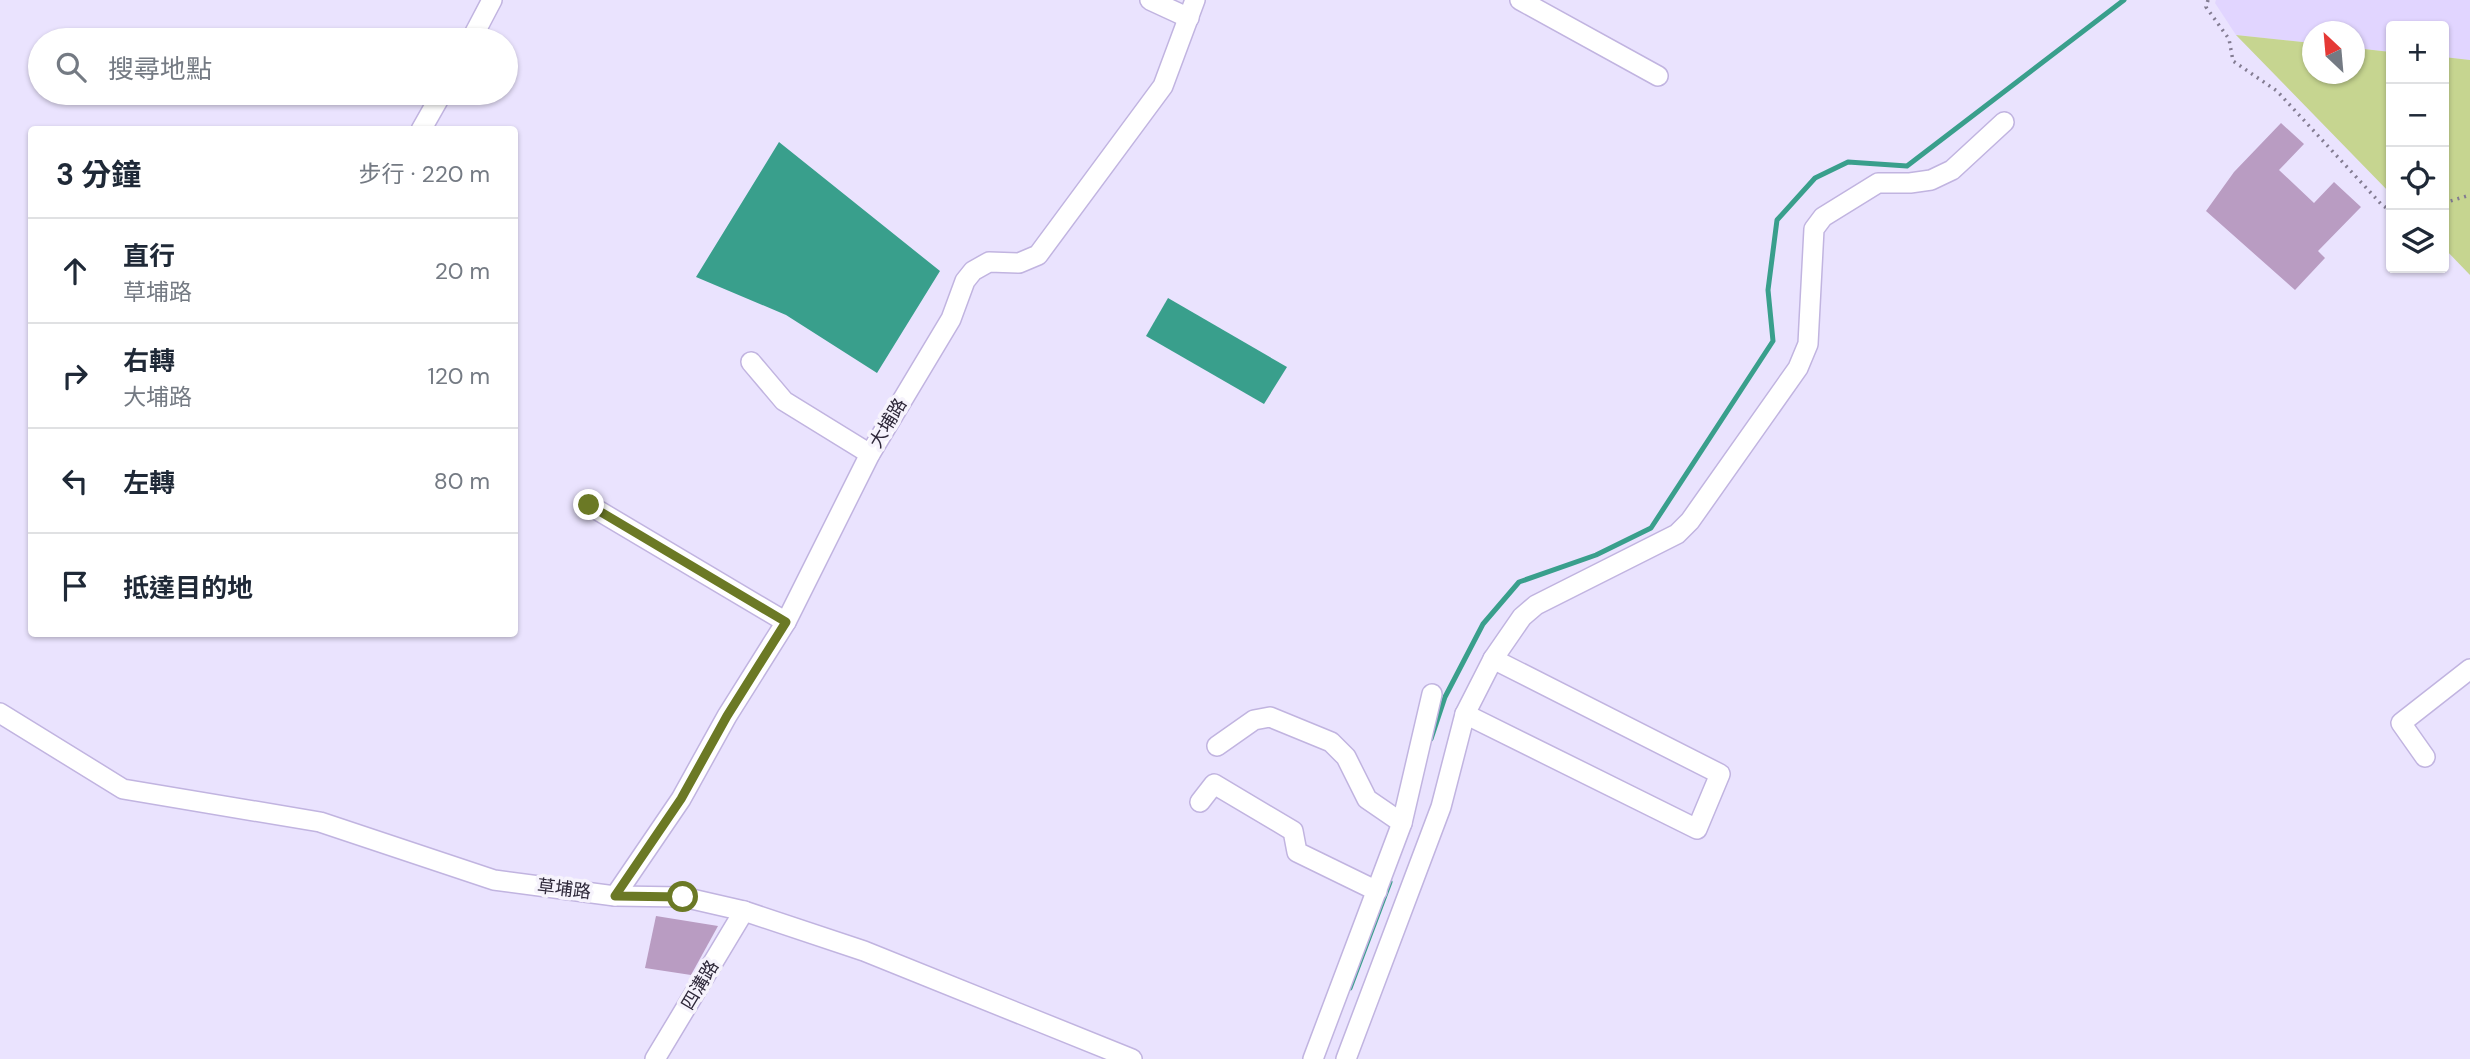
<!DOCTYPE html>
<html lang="zh-TW">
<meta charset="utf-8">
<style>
:root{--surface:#fff;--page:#f6f6f7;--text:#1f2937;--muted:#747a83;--line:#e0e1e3}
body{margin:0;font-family:"DM Sans","Noto Sans TC",sans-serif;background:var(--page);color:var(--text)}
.controls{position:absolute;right:21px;top:21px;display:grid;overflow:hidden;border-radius:7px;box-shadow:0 2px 5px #0004}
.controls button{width:63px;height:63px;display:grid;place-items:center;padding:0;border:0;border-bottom:2px solid var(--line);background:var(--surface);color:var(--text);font:35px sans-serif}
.compass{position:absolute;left:2302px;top:21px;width:63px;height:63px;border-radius:50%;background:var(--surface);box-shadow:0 2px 5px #0004;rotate:334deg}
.stop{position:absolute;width:21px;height:21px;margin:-16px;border:5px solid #6b7925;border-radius:50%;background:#fff}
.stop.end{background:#6b7925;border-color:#fff;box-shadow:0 2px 7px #0008}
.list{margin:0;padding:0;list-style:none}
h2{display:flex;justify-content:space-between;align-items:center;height:91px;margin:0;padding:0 28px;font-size:30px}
h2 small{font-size:23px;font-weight:400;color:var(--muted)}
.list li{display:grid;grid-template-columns:46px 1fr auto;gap:21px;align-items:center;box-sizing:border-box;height:105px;padding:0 28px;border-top:2px solid var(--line)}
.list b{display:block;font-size:26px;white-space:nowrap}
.list p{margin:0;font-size:23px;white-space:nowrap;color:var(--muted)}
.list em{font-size:23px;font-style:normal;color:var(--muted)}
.icon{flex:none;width:38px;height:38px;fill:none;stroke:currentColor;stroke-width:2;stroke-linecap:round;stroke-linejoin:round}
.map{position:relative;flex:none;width:2470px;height:1059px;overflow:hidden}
.search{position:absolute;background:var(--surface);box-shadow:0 2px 5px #0004;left:28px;top:28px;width:490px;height:77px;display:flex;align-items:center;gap:18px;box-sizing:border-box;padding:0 24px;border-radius:38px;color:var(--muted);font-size:26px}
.panel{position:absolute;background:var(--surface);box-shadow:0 2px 5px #0004;left:28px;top:126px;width:490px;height:511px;border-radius:7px}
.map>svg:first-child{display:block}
</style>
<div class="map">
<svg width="2470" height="1059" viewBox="0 0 2470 1059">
<rect width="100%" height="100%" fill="#eae3fe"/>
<polygon fill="#e1d5ff" points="2216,0 2470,0 2470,60 2444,57 2444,26 2391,26 2391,52 2355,48 2354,32 2312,32 2312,43 2236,35 2215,3"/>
<g fill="#c6d590">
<polygon points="2236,35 2312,43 2312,74 2354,74 2355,48 2391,52 2391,194"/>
<polygon points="2444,57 2470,60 2470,275 2444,248"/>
</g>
<g fill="#399f8c">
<polygon points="779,142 940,271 877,373 786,315 696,277"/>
<polygon points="1168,298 1287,367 1264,404 1146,336"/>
</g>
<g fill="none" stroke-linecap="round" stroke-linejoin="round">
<g stroke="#399f8c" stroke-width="5">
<polyline points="1431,739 1445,697 1483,624 1519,582 1596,555 1651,528 1773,341 1768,290 1777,220 1815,178 1848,162 1907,166 2124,0"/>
<polyline points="1350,988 1390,882"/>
</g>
</g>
<g fill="#b99cc2">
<polygon points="2281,123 2304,144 2279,170 2314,203 2334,182 2361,207 2318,251 2325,258 2295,290 2206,211 2234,172"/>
<polygon points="656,916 718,926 691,975 645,968"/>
</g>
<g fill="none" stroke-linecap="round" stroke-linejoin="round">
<g stroke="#c1b4e0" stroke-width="22">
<g id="minor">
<polyline points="1150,0 1189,18"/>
<polyline points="1520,0 1658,76"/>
<polyline points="471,40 492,0"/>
<polyline points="421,130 442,93"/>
<polyline points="751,362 784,401 870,454"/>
<polyline points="589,505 786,622"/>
<polyline points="0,713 123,789 320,822 494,880 615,896 683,897 744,911 864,951 1132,1059"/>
<polyline points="1465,714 1697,829 1720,774 1493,659"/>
<polyline points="1217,746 1254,720 1270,717 1331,742 1346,757 1367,799 1402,823"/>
<polyline points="2425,757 2401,723 2470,669"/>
<polyline points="1200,802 1214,784 1293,831 1297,852 1377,891"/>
<polyline points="615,896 681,799 727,716 786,622 870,454 951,319 965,281 973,271 989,262 1019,263 1038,255 1163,86 1195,0"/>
<polyline points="655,1059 744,911"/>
<polyline points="1313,1059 1402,823 1432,694"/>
<polyline points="1346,1059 1441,807 1465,714 1493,659 1522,617 1536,605 1677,534 1690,521 1798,368 1808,344 1814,229 1823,217 1878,183 1910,183 1931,180 1952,170 2004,122"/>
</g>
</g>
<g stroke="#837c92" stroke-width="3.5" stroke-dasharray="2 5" stroke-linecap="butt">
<polyline points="2208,0 2206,7 2229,39 2233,61 2277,91 2382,205 2391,211"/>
<polyline points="2444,203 2470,195"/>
</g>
<use href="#minor" stroke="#fff" stroke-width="19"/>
</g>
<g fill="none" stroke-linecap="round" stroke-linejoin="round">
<polyline stroke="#6b7925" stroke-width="9" points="589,505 786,622 727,716 681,799 615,896 683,897"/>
</g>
<g text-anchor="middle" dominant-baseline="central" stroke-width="7" stroke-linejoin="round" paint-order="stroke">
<g font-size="18" fill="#2d2738" stroke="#f6f3fc">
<text transform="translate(888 423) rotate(-59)">大埔路</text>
<text transform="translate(564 889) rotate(7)">草埔路</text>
<text transform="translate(700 985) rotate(-59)">四溝路</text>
</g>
</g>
</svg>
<div class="controls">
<button>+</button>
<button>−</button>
<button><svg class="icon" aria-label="locate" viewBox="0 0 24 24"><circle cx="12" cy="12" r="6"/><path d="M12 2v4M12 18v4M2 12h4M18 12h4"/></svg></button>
<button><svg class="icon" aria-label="layers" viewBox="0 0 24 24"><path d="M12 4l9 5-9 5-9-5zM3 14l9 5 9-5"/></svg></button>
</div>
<svg class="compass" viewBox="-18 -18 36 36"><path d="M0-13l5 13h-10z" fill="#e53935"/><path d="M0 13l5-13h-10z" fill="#747a83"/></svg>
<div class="stop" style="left:683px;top:897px"></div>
<div class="stop end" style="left:589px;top:505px"></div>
<div class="search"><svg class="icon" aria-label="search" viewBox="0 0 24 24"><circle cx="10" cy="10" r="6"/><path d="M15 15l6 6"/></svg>搜尋地點</div>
<section class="panel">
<h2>3 分鐘<small>步行 · 220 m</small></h2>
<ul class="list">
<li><svg class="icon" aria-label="ahead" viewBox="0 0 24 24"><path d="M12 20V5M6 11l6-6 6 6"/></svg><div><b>直行</b><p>草埔路</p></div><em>20 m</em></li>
<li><svg class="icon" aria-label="right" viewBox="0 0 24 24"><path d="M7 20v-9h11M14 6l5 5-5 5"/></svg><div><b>右轉</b><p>大埔路</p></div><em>120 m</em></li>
<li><svg class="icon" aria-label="left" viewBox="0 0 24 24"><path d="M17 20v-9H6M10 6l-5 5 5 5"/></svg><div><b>左轉</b></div><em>80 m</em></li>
<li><svg class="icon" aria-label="arrive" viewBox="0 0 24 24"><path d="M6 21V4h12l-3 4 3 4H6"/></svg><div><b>抵達目的地</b></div></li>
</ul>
</section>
</div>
